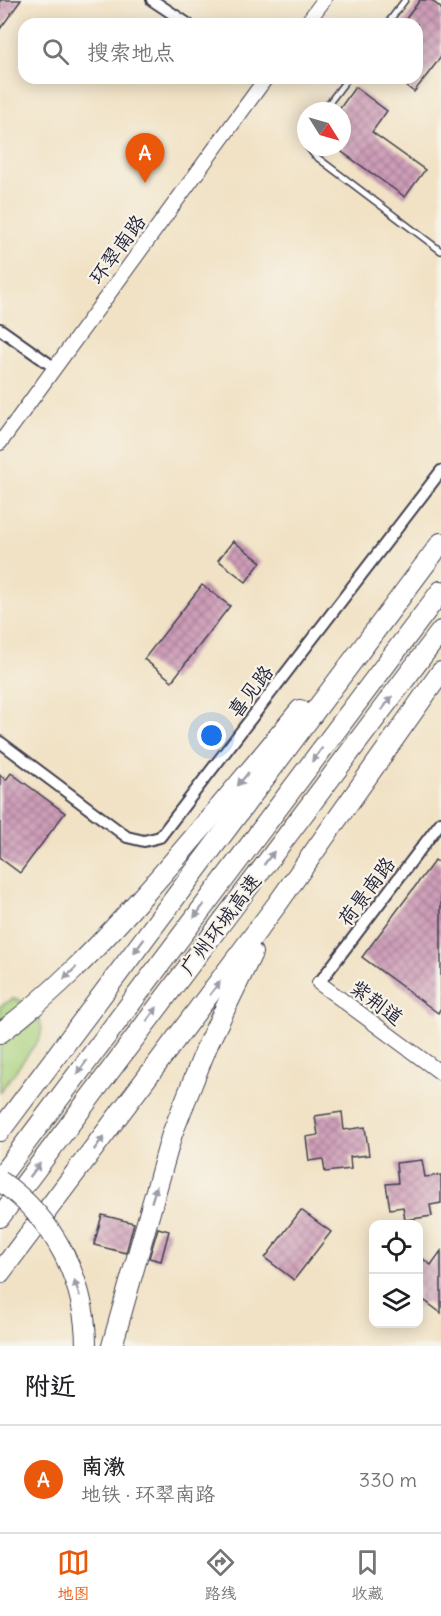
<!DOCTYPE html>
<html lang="zh">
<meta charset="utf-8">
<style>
:root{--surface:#fff;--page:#f6f6f6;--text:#202124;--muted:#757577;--line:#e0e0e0;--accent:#ea580c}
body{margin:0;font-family:Delius,"LXGW WenKai TC",sans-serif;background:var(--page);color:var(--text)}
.controls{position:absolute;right:18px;bottom:18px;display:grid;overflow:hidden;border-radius:12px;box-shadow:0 3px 15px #0003}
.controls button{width:54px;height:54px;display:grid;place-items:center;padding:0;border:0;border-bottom:2px solid var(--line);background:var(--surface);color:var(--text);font:30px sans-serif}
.compass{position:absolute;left:297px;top:102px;width:54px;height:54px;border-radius:50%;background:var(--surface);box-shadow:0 3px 15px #0003;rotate:127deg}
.you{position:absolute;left:212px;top:736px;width:21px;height:21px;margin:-15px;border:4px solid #fff;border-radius:50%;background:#1a73e8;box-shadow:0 0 0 9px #1a73e833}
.badge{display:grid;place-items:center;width:39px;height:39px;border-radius:50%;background:var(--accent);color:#fff;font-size:20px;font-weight:700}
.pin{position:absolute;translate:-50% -50px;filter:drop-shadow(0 2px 3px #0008)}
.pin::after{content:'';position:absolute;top:32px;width:21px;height:18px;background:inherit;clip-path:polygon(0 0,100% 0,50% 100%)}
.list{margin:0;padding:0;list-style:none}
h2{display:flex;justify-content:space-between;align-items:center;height:78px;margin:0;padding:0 24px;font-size:26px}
h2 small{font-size:20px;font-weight:400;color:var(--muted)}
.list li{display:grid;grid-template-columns:39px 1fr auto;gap:18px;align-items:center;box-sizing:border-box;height:108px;padding:0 24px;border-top:2px solid var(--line)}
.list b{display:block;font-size:22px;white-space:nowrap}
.list p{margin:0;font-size:20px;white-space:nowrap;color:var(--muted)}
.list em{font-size:20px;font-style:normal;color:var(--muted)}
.icon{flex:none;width:33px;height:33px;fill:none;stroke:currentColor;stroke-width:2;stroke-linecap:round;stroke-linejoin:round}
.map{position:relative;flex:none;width:441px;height:1346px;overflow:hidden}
.search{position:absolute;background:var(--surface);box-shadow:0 3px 15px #0003;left:18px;right:18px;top:18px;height:66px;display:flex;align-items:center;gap:15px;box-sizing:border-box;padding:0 21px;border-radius:18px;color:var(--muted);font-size:22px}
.sheet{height:186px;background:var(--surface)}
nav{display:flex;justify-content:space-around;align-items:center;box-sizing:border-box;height:84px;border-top:2px solid var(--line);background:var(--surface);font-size:16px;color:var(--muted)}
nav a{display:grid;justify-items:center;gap:3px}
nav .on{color:var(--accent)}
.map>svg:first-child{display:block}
</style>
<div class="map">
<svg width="441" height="1346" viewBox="0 0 441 1346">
<defs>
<pattern id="building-cross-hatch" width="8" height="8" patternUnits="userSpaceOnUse" patternTransform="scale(1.5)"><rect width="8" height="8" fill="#ce9db8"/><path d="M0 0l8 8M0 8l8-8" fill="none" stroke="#a78097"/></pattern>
</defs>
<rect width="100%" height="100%" fill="#f7f3e8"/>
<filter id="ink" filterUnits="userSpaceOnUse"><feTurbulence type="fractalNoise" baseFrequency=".0167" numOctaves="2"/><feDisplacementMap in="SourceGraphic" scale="12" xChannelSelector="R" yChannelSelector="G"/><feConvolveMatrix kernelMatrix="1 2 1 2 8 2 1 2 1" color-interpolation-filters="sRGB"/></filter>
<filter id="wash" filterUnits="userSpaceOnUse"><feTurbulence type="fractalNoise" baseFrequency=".008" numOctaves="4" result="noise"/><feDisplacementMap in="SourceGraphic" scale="24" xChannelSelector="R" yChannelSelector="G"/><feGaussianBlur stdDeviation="1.35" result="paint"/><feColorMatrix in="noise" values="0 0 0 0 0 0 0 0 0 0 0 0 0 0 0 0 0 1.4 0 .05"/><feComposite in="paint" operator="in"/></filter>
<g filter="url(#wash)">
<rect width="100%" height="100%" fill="#f1e2c5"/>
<polygon fill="#a7d07c" stroke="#64795c" stroke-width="1.5" points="13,999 20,1000 36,1009 42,1029 40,1038 0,1092 0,1006"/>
<g id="blocks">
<g fill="url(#building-cross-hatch)">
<polygon points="0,0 21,0 0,29"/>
<polygon points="420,0 431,0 441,8 441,57 414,92 396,78 417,78 417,24 402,24"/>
<polygon points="355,87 387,111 372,132 425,170 405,197 342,152 342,111 338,111"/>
<polygon points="233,541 261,562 246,582 218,560"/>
<polygon points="202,585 230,606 172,681 144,659"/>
<polygon points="11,773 65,813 20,873 0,858 0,775 6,780"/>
<polygon points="435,860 441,864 441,1008 438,1013 362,957"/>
<polygon points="342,1112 344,1130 365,1127 369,1155 350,1157 351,1169 325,1172 323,1159 309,1161 306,1137 318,1135 315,1116"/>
<polygon points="422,1160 425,1177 441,1175 441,1203 430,1205 432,1216 405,1220 403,1207 390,1209 386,1184 398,1183 396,1163"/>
<polygon points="301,1210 331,1232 294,1280 265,1258"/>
<polygon points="102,1215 134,1223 126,1253 94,1245"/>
<polygon points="158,1228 169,1231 161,1261 149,1258"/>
<polygon points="441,1251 441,1313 425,1301 418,1309 418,1255 431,1265"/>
</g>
</g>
</g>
<g filter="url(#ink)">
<use href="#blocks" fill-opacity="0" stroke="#413f50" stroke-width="1.5"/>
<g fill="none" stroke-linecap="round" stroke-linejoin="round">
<g stroke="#413f50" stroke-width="8">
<g id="service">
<polyline points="387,24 405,0"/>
<polyline points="323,111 348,78"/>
<polyline points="308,147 314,155 441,251"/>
</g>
</g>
<g stroke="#413f50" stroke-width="14">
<g id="minor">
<polyline points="152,0 188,24"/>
<polyline points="0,329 55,368"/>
<polyline points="0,742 127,837 144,841 160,837 441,471"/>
<polyline points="319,983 441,822"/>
</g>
</g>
<g stroke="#413f50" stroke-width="16">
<g id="tertiary">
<polyline points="306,24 324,0"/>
<polyline points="0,443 266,78"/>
<polyline points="319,983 441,1073"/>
</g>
</g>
<g stroke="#413f50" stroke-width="22">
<g id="motorway">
<path d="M0,1033C53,994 98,947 141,898C196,837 248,773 300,710"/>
<polyline points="0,1131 441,543"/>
<polyline points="0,1177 441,591"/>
<polyline points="0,1217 441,631"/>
<polyline points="0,1273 278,903 441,672"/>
<polyline points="112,1346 172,1134 208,1044 252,953"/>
</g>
</g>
<use href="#service" stroke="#fff" stroke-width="5"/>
<use href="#minor" stroke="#fff" stroke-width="10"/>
<use href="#tertiary" stroke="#fff" stroke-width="14"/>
<use href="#motorway" stroke="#fff" stroke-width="20"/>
<g stroke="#413f50" stroke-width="22" stroke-linecap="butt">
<path id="motorway-bridge" d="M0,1181C54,1218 86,1281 86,1346"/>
</g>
<use href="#motorway-bridge" stroke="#fff" stroke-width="20"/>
</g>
<defs><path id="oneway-solid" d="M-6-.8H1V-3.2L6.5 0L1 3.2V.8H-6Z" transform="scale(1.5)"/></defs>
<g fill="#9c9ca7">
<use href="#oneway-solid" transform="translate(387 703) rotate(-53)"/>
<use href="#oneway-solid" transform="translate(317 755) rotate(127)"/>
<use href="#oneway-solid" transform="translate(243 779) rotate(130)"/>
<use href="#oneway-solid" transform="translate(269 858) rotate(-53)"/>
<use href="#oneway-solid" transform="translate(199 911) rotate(127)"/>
<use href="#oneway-solid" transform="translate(139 946) rotate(127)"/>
<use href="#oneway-solid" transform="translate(70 973) rotate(137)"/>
<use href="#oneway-solid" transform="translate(215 988) rotate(-53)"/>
<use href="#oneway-solid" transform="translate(152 1014) rotate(-53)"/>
<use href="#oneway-solid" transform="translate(82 1067) rotate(127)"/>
<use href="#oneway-solid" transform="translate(99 1143) rotate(-54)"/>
<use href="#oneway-solid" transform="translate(35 1170) rotate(-53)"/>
<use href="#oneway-solid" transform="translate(154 1194) rotate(-73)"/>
<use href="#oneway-solid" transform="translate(77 1288) rotate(-107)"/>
</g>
</g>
<g text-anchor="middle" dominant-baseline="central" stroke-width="4.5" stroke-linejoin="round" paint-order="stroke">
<g font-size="20" fill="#22223b" stroke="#f7f3e8">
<text transform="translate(117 249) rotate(-54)">环翠南路</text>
<text transform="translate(250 691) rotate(-52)">喜见路</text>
<text transform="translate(366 891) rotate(-53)">荷景南路</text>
<text transform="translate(220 924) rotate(-53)">广州环城高速</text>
<text transform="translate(377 1002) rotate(37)">紫荆道</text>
</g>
</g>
</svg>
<div class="controls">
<button><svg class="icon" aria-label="locate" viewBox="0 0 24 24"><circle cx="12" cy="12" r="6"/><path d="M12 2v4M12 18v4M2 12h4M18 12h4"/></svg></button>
<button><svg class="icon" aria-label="layers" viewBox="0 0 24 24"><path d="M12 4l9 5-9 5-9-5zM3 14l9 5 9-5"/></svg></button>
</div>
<svg class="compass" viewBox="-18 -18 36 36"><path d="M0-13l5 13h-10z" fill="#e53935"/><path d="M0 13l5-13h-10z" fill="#757577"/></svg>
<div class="you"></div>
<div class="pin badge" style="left:145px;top:183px">A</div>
<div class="search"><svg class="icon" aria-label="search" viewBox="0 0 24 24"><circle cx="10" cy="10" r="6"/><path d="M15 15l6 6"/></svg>搜索地点</div>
</div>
<section class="sheet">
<h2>附近<small></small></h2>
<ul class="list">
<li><span class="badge">A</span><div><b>南漖</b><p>地铁 · 环翠南路</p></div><em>330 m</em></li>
</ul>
</section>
<nav>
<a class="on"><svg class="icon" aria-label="map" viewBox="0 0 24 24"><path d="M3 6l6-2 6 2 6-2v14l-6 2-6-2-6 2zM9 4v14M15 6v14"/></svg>地图</a>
<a><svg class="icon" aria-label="directions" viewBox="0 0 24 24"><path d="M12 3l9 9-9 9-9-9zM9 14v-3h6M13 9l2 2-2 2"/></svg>路线</a>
<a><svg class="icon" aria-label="saved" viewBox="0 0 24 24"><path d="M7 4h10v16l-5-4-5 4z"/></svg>收藏</a>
</nav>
